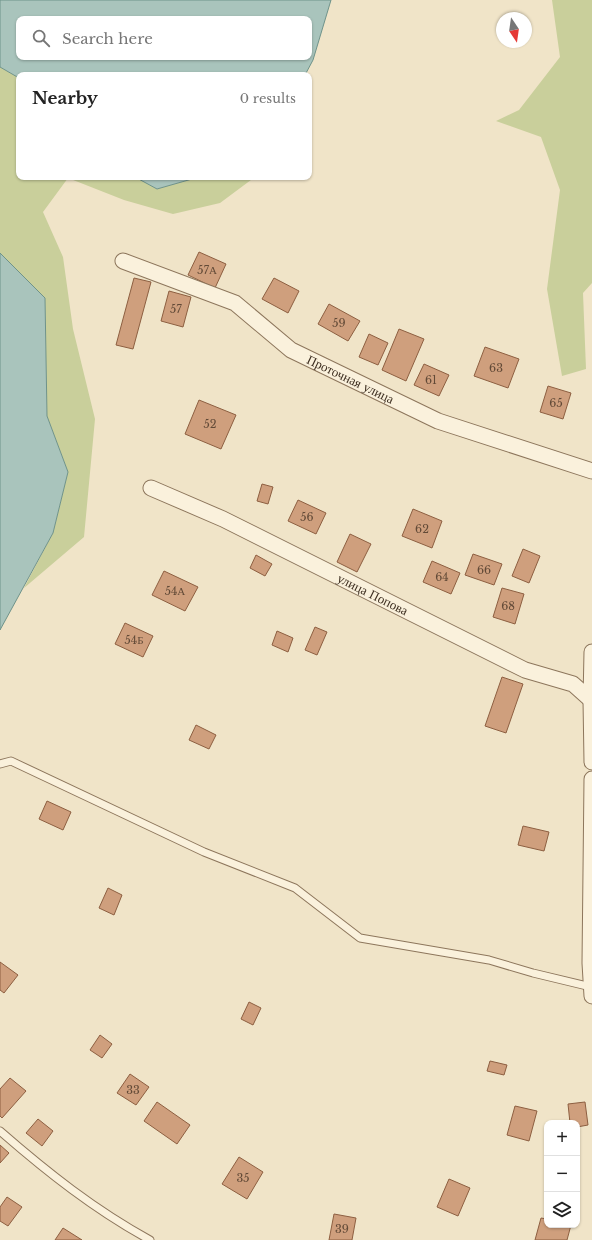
<!DOCTYPE html>
<meta charset="utf-8">
<style>
:root{--surface:#fff;--page:#f2f2f2;--text:#222;--muted:#767676;--line:#e0e0e0}
body{margin:0;font-family:"Libre Baskerville",serif;background:var(--page);color:var(--text)}
.controls{position:absolute;right:12px;bottom:12px;display:grid;overflow:hidden;border-radius:8px;box-shadow:0 1px 3px #0004}
.controls button{width:36px;height:36px;display:grid;place-items:center;padding:0;border:0;border-bottom:1px solid var(--line);background:var(--surface);color:var(--text);font:20px sans-serif}
.compass{position:absolute;left:496px;top:12px;width:36px;height:36px;border-radius:50%;background:var(--surface);box-shadow:0 1px 3px #0004;rotate:167deg}
.list{margin:0;padding:0;list-style:none}
h2{display:flex;justify-content:space-between;align-items:center;height:52px;margin:0;padding:0 16px;font-size:17px}
h2 small{font-size:13px;font-weight:400;color:var(--muted)}
.icon{flex:none;width:22px;height:22px;fill:none;stroke:currentColor;stroke-width:2;stroke-linecap:round;stroke-linejoin:round}
.map{position:relative;flex:none;width:592px;height:1240px;overflow:hidden}
.search{position:absolute;background:var(--surface);box-shadow:0 1px 3px #0004;left:16px;top:16px;width:296px;height:44px;display:flex;align-items:center;gap:10px;box-sizing:border-box;padding:0 14px;border-radius:8px;color:var(--muted);font-size:15px}
.panel{position:absolute;background:var(--surface);box-shadow:0 1px 3px #0004;left:16px;top:72px;width:296px;height:108px;border-radius:8px}
.map>svg:first-child{display:block}
</style>
<div class="map">
<svg width="592" height="1240" viewBox="0 0 592 1240">
<rect width="100%" height="100%" fill="#f0e4c8"/>
<g fill="#c9cf9b">
<polygon points="551,0 592,0 592,283 583,293 586,369 562,376 547,289 560,190 541,137 496,121 519,110 560,57 552,0"/>
<polygon points="0,67 19,78 19,177 135,177 157,189 199,177 255,177 220,203 173,214 124,200 68,178 43,212 63,257 73,329 95,419 84,537 24,588 53,533 68,472 47,416 45,298 0,253"/>
</g>
<g fill="#a9c4bc" stroke="#6f938a" fill-rule="evenodd">
<path d="M0,0H331L313,60L305,75H19V78L0,67ZM19,19H309V57H19Z"/>
<polygon points="135,177 199,177 157,189"/>
<polygon points="0,253 45,298 47,416 68,472 53,533 0,630"/>
</g>
<g fill="#cf9f7d" stroke="#8d5f41">
<polygon points="199,252 226,264 215,288 188,275"/>
<polygon points="134,278 151,282 133,349 116,345"/>
<polygon points="274,278 299,291 288,313 262,299"/>
<polygon points="169,291 191,297 183,327 161,321"/>
<polygon points="329,304 360,321 348,341 318,324"/>
<polygon points="399,329 424,339 406,381 382,370"/>
<polygon points="369,334 388,343 378,365 359,357"/>
<polygon points="485,347 519,359 508,388 474,376"/>
<polygon points="424,364 449,375 439,396 414,385"/>
<polygon points="548,386 571,393 563,419 540,412"/>
<polygon points="199,400 236,415 221,449 185,434"/>
<polygon points="262,484 273,487 268,504 257,501"/>
<polygon points="298,500 326,513 316,534 288,521"/>
<polygon points="413,509 442,521 432,548 402,536"/>
<polygon points="350,534 371,544 357,572 337,562"/>
<polygon points="523,549 540,556 529,583 512,576"/>
<polygon points="473,554 502,564 494,585 465,575"/>
<polygon points="256,555 272,564 265,576 250,568"/>
<polygon points="432,561 460,573 451,594 423,582"/>
<polygon points="164,571 198,587 185,611 152,595"/>
<polygon points="502,588 524,594 515,624 493,617"/>
<polygon points="125,623 153,636 143,657 115,644"/>
<polygon points="315,627 327,632 317,655 305,650"/>
<polygon points="277,631 293,638 288,652 272,645"/>
<polygon points="502,677 523,684 506,733 485,726"/>
<polygon points="196,725 216,735 209,749 189,740"/>
<polygon points="47,801 71,812 63,830 39,819"/>
<polygon points="523,826 549,832 544,851 518,845"/>
<polygon points="108,888 122,895 114,915 99,908"/>
<polygon points="0,962 18,975 4,993 0,990"/>
<polygon points="249,1002 261,1008 253,1025 241,1019"/>
<polygon points="100,1035 112,1044 102,1058 90,1050"/>
<polygon points="490,1061 507,1065 504,1075 487,1071"/>
<polygon points="130,1074 149,1087 136,1105 117,1093"/>
<polygon points="10,1078 26,1091 2,1118 0,1116 0,1089"/>
<polygon points="157,1102 190,1125 177,1144 144,1121"/>
<polygon points="585,1102 588,1125 577,1127 577,1123 570,1123 568,1104"/>
<polygon points="515,1106 537,1111 529,1141 507,1135"/>
<polygon points="38,1119 53,1131 42,1146 26,1133"/>
<polygon points="0,1145 9,1153 0,1163"/>
<polygon points="239,1157 263,1172 247,1199 222,1184"/>
<polygon points="449,1179 470,1188 458,1216 437,1207"/>
<polygon points="7,1197 22,1207 8,1226 0,1221 0,1207"/>
<polygon points="334,1214 356,1218 352,1240 329,1240"/>
<polygon points="541,1218 547,1219 547,1225 571,1225 567,1240 535,1240"/>
<polygon points="63,1228 82,1240 55,1240"/>
</g>
<g fill="none" stroke-linecap="round" stroke-linejoin="round">
<g stroke="#8d765c" stroke-width="9">
<g id="lane">
<polyline points="0,764 11,761 204,852 295,888 360,938 489,960 533,973 591,987"/>
<path d="M0,1131C47,1172 95,1210 150,1240"/>
</g>
</g>
<g stroke="#8d765c" stroke-width="17">
<g id="street">
<path id="s1" d="M123,261L235,303L291,350L438,421L592,471"/>
<path id="s2" d="M151,488L223,519L525,670L573,684L592,701"/>
<polyline points="592,652 591,700 592,762"/>
<polyline points="592,779 590,963 592,996"/>
</g>
</g>
<use href="#lane" stroke="#faf1dc" stroke-width="7"/>
<use href="#street" stroke="#faf1dc" stroke-width="15"/>
</g>
<g text-anchor="middle" dominant-baseline="central" stroke-width="3" stroke-linejoin="round" paint-order="stroke">
<g font-size="11" fill="#624a37">
<text x="207" y="270">57А</text>
<text x="176" y="309">57</text>
<text x="339" y="323">59</text>
<text x="496" y="368">63</text>
<text x="431" y="380">61</text>
<text x="556" y="403">65</text>
<text x="210" y="424">52</text>
<text x="307" y="517">56</text>
<text x="422" y="529">62</text>
<text x="484" y="570">66</text>
<text x="442" y="577">64</text>
<text x="175" y="591">54А</text>
<text x="508" y="606">68</text>
<text x="134" y="640">54Б</text>
<text x="133" y="1090">33</text>
<text x="243" y="1178">35</text>
<text x="342" y="1229">39</text>
</g>
<g font-size="13" fill="#3d2e20" stroke="#f7eed8">
<text stroke="none"><textPath href="#s1" startOffset="259">Проточная улица</textPath></text>
<text stroke="none"><textPath href="#s2" startOffset="246">улица Попова</textPath></text>
</g>
</g>
</svg>
<div class="controls">
<button>+</button>
<button>−</button>
<button><svg class="icon" aria-label="layers" viewBox="0 0 24 24"><path d="M12 4l9 5-9 5-9-5zM3 14l9 5 9-5"/></svg></button>
</div>
<svg class="compass" viewBox="-18 -18 36 36"><path d="M0-13l5 13h-10z" fill="#e53935"/><path d="M0 13l5-13h-10z" fill="#767676"/></svg>
<div class="search"><svg class="icon" aria-label="search" viewBox="0 0 24 24"><circle cx="10" cy="10" r="6"/><path d="M15 15l6 6"/></svg>Search here</div>
<section class="panel">
<h2>Nearby<small>0 results</small></h2>
<ul class="list">
</ul>
</section>
</div>
